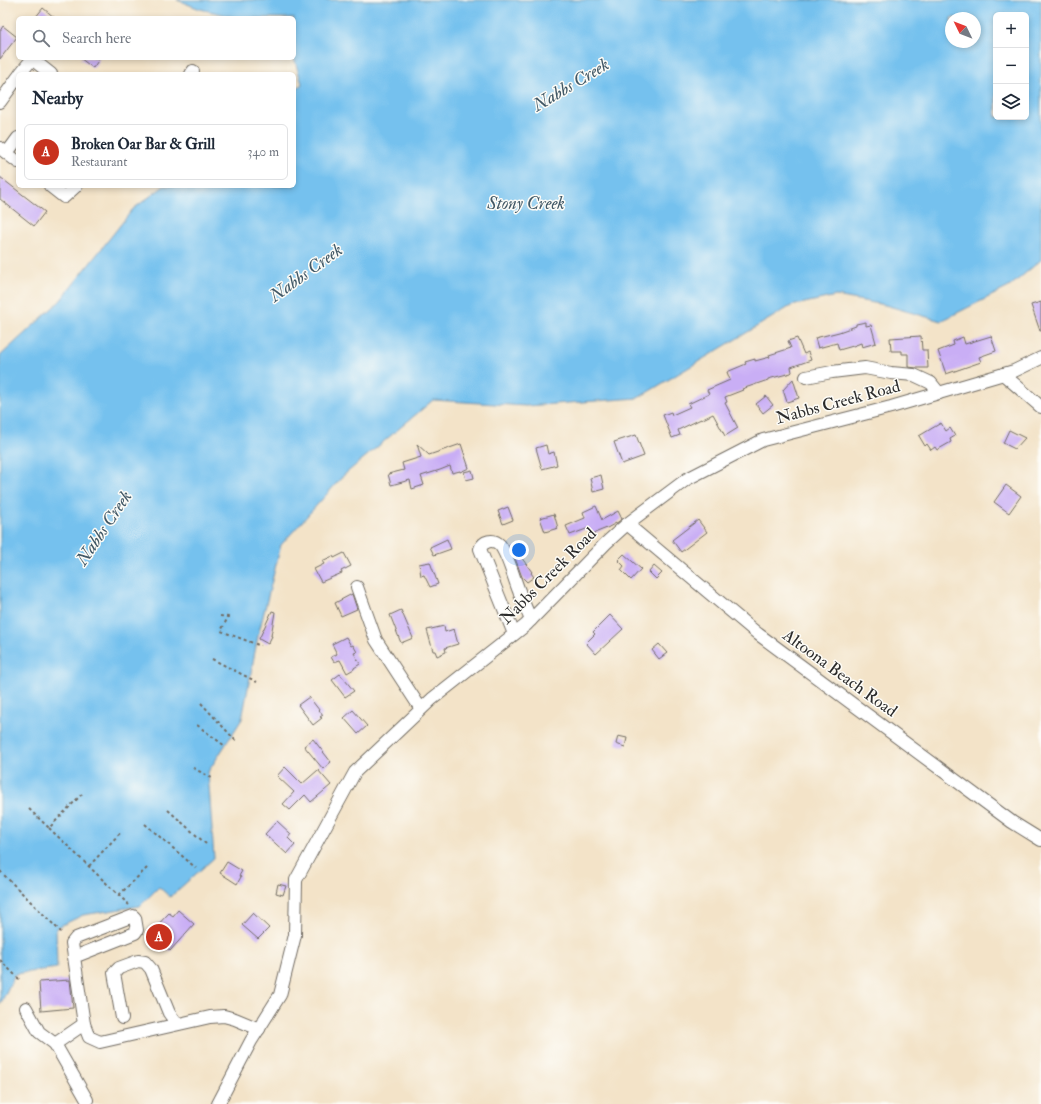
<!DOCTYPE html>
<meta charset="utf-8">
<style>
:root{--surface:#fff;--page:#f6f6f7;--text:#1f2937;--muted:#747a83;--line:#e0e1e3;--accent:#c8321e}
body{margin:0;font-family:"IM FELL Double Pica",serif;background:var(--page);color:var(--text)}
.controls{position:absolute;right:12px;top:12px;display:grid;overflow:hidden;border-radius:6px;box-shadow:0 2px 6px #0003}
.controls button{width:36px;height:36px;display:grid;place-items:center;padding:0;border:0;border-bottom:1px solid var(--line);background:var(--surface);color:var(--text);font:20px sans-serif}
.compass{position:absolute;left:945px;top:12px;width:36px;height:36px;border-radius:50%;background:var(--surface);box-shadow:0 2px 6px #0003;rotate:313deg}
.you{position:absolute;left:519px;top:550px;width:14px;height:14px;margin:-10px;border:3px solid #fff;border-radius:50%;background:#1a73e8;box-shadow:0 0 0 6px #1a73e833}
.badge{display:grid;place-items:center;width:26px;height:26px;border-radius:50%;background:var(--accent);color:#fff;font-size:13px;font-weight:700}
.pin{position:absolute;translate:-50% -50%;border:2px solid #fff;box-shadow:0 1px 4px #0006}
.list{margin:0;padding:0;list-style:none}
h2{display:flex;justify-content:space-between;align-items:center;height:52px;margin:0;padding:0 16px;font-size:17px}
h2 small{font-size:13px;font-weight:400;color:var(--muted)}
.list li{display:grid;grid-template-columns:26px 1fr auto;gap:12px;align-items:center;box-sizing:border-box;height:56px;margin:0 8px 8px;padding:0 8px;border:1px solid var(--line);border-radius:6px}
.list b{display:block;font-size:15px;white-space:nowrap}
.list p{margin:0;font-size:13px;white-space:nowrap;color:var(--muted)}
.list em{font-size:13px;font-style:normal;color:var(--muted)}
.icon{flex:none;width:22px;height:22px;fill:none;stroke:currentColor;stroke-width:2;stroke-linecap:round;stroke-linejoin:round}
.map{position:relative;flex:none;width:1041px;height:1104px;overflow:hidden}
.search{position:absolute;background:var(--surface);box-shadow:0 2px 6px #0003;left:16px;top:16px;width:280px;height:44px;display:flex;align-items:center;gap:10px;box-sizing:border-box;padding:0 14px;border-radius:6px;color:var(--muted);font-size:15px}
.panel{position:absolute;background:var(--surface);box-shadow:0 2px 6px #0003;left:16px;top:72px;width:280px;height:116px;border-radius:6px}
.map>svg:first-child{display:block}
</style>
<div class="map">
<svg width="1041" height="1104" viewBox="0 0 1041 1104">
<rect width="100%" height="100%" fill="#fdfcf7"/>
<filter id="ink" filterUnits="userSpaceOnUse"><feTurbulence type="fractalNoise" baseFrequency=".025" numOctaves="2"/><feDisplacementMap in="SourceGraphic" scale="8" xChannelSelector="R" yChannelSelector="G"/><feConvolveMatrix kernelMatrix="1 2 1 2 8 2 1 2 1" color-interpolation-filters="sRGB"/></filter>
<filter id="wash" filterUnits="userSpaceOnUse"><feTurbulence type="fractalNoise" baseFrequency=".012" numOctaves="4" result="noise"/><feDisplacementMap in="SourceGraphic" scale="16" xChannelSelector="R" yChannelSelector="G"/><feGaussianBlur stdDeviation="0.9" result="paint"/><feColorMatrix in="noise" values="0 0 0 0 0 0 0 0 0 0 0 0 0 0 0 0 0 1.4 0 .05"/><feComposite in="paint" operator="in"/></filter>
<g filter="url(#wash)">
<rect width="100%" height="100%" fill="#f3e3c8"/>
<path fill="#74c1ee" stroke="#50768c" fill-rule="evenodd" d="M177,0H1041V260L1009,287L941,321L885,305L836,296L791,306L638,398L526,406L433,400L344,475L281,545L258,636L242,719L208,772L214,858L170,897L159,887L140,906L83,915L56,928L57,968L15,974L0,1005V356L60,301L133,209L164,186H294V90L302,84L294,58V18H239L200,9ZM996,15H1026V117H996ZM951,18H975V42H951Z"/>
<g id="blocks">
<g fill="#c9aef5">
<polygon points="43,8 55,18 35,18"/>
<polygon points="3,26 17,37 0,59 0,31"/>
<polygon points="80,58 100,58 93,68"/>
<polygon points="0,177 45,212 34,226 0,199"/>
<polygon points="1041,302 1041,331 1040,331 1031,305"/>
<polygon points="866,322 866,326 871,325 876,343 862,347 861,343 853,346 839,350 837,343 818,348 815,338 839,332 856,326 856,324"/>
<polygon points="921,336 922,350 927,350 928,368 917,368 908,367 908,354 902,354 902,351 891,351 890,338"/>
<polygon points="991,336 996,351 979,357 981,362 946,374 938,351 954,345 953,341 963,337 965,344"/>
<polygon points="797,338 804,354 808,352 811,360 791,367 792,372 791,373 768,379 768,380 742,389 743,390 725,397 727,402 725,403 738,428 725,436 713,414 701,420 701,419 678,430 680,435 672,438 663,415 671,412 672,415 690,407 688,404 709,394 707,390 730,380 727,372 746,364 745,362 755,359 755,361 770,357 769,355 791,348 788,341"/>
<polygon points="793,379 799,398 787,402 783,390"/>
<polygon points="766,396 773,405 763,413 756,404"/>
<polygon points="941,423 946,431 950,428 955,436 950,439 951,442 937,450 935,447 931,450 927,444 925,446 919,436"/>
<polygon points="1009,430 1025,438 1015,449 1003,443"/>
<polygon points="636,435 644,456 622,464 614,442"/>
<polygon points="417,444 429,455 461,444 469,468 460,472 460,471 452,473 450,466 440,470 421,476 424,485 412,489 410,480 391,485 388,474 404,470 402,463 421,457"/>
<polygon points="546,445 548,454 554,452 557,465 542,469 536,448"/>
<polygon points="472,470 474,478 466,480 464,472"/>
<polygon points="601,475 604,489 593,492 590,478"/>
<polygon points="1006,485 1021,496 1009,513 994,502"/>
<polygon points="596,506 602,520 618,511 622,519 618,522 607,528 592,534 589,528 570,535 566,526 585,518 583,512"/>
<polygon points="508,507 513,520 503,524 498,511"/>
<polygon points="554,514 558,528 545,532 540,518"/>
<polygon points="698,520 707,532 681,552 672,540"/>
<polygon points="447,539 451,549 434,555 430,547"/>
<polygon points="516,547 522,556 521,557 532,572 531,573 534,577 527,582 522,577 512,550"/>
<polygon points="344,553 351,566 341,571 342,573 321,582 314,569 324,564 322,561 333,556 334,558"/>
<polygon points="624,554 641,569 631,580 621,570 624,566 618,560"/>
<polygon points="430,562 438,584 430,587 424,575 421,576 419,564"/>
<polygon points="654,566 662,573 656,579 649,572"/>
<polygon points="352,594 357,609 341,616 335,603"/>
<polygon points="401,610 413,638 401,643 390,615"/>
<polygon points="272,611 275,612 271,636 272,636 268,644 259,639"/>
<polygon points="610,615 623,629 596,654 586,643 595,634 593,632"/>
<polygon points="444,626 445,632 454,629 458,644 445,648 446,652 437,656 435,651 433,651 427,630"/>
<polygon points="346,637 351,646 353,645 357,652 354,653 360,664 354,668 354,669 347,673 340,660 334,662 331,657 337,654 332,644"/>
<polygon points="659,644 667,653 659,659 652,650"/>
<polygon points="340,674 354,691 345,697 332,680"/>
<polygon points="309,697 323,715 320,717 322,718 313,725 298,705"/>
<polygon points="353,710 367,726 358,734 344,718"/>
<polygon points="618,736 627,738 625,747 616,744"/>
<polygon points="313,739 331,762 323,769 304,746"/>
<polygon points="285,767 302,784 318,770 331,785 311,802 305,795 290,810 283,804 294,792 277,776"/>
<polygon points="277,821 291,834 288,838 295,845 287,854 265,834"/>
<polygon points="227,862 242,871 239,876 241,877 237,884 220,873"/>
<polygon points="278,884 286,886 283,895 276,893"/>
<polygon points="178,910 194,924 170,951 150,933 169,913 173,916"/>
<polygon points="253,913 269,928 258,939 242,925"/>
<polygon points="70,980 73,1008 41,1011 39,982"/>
</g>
</g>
</g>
<g filter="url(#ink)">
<use href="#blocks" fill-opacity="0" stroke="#716b62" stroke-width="1"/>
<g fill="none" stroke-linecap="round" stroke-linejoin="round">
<g stroke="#716b62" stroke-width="14">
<g id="minor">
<polyline points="20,74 32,59 51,74"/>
<polyline points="191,74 193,71"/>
<polyline points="0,102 18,77"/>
<polyline points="0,148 18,162"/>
<polyline points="7,153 18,138"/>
<polyline points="50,186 64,197 76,186"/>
<polyline points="1003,374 1041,407"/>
<polyline points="806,377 832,372 865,368 891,373 914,375 931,383 939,393"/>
<polyline points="627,524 758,634 1012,822 1041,840"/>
<polyline points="357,587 376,640 421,709"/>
<path d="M514,634L480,549C483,541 493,538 500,545C508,555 514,579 519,591C522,601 527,610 531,620"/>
<polyline points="74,957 135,933 137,930 135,918 133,916 76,938 72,943 74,957 84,1024 89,1037 100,1042 210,1017 224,1016 235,1019 259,1029"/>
<polyline points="26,1008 39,1032 55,1044 87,1100"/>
<polyline points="122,1018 114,973 119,968 138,961 145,962 151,969 169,1013 177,1024"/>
<polyline points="55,1044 84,1024"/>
<polyline points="218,1104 251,1041 280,995 295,935 296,880 355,772 432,699 526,625 606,543 627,524 687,479 763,440 891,407 1014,371 1041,358"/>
</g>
</g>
<g stroke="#716b62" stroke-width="2" stroke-dasharray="3 3" stroke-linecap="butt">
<polyline points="220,616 228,617 221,631 261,646"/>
<polyline points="212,659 257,682"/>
<polyline points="201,703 236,741"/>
<polyline points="197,725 225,746"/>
<polyline points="193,768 212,778"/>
<polyline points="29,809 49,828 82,794"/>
<polyline points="168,810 206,844"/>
<polyline points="145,824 196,868"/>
<polyline points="49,828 129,905"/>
<polyline points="89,866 121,832"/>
<polyline points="0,871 61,932"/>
<polyline points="119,895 148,867"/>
<polyline points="0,960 19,979"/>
</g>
<use href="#minor" stroke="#fff" stroke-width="12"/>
</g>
</g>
<g text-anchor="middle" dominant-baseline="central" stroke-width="3" stroke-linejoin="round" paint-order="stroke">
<g font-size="17" fill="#2b2b2b" stroke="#fdfcf7">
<text transform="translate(838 402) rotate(-15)">Nabbs Creek Road</text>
<text transform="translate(548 576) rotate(-45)">Nabbs Creek Road</text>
<text transform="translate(840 673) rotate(36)">Altoona Beach Road</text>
</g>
<g font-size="18" font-style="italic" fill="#415866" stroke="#fdfcf7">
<text transform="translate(571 85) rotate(-31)">Nabbs Creek</text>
<text x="526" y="203">Stony Creek</text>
<text transform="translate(306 273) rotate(-36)">Nabbs Creek</text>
<text transform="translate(104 528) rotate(-56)">Nabbs Creek</text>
</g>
</g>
</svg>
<div class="controls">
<button>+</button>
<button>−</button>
<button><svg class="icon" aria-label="layers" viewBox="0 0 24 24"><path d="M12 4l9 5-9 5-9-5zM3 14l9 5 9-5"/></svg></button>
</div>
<svg class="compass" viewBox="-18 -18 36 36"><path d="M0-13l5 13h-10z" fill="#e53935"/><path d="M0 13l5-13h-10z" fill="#747a83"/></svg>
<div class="you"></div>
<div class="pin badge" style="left:159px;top:937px">A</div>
<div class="search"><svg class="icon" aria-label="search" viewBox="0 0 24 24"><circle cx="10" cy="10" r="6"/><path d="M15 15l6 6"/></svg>Search here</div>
<section class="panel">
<h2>Nearby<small></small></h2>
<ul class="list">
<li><span class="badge">A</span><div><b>Broken Oar Bar &amp; Grill</b><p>Restaurant</p></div><em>340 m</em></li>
</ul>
</section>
</div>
